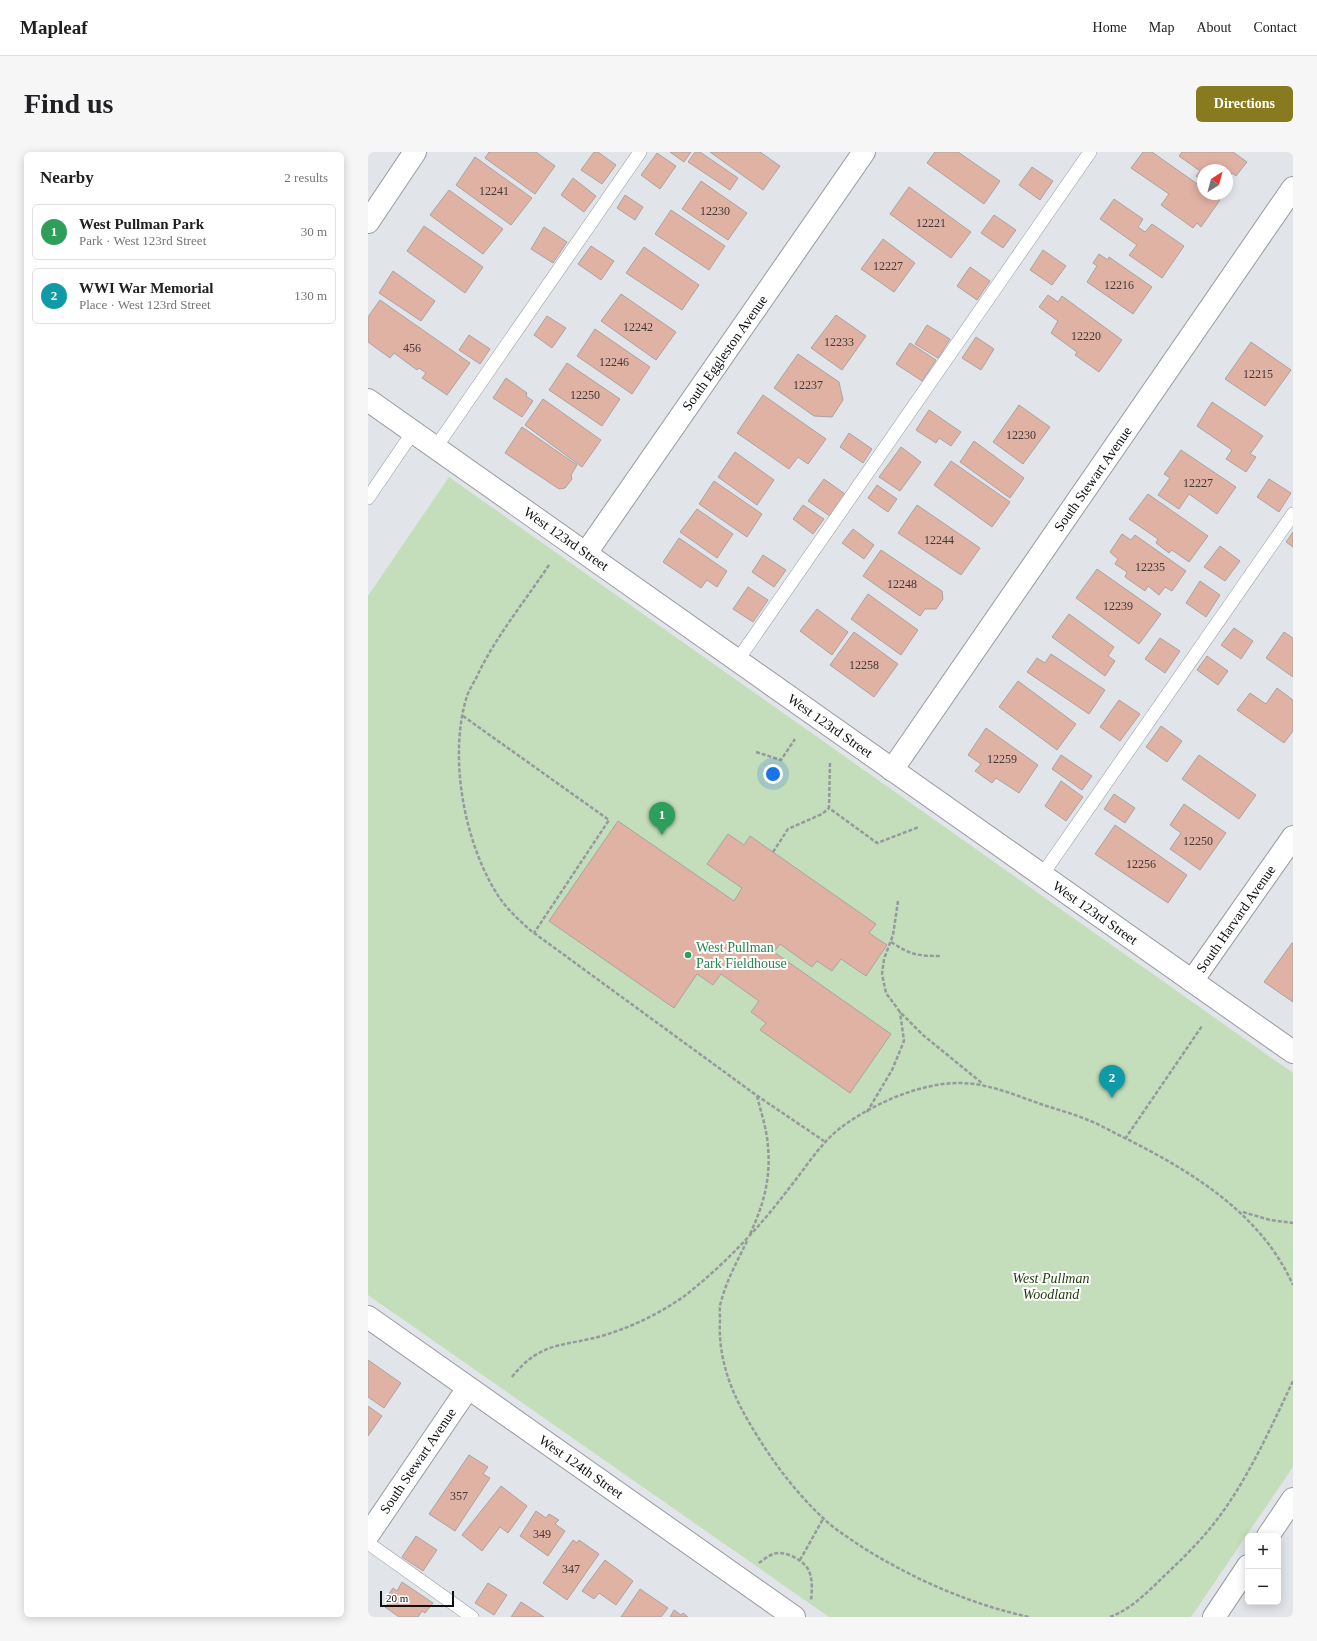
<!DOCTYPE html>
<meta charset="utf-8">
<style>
:root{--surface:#fff;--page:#f6f6f6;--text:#202124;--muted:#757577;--line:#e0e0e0;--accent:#877a1f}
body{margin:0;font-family:Georgia,serif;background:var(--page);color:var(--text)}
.controls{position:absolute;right:12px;bottom:12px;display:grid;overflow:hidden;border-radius:6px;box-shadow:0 2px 10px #0003}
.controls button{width:36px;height:36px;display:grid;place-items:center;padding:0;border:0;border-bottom:1px solid var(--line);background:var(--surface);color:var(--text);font:20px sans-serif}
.compass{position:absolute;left:829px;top:12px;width:36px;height:36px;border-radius:50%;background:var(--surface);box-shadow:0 2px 10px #0003;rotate:36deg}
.scale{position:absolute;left:12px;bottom:10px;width:74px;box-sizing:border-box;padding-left:4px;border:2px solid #0e0f11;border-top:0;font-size:11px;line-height:14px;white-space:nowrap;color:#0e0f11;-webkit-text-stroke:3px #fff;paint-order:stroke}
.you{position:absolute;left:405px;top:622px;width:14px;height:14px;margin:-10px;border:3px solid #fff;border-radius:50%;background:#1a73e8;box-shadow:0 0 0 6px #1a73e833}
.badge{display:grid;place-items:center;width:26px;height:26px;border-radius:50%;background:var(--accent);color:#fff;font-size:13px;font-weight:700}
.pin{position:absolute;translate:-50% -33px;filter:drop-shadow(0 1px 2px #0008)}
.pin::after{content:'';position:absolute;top:21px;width:14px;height:12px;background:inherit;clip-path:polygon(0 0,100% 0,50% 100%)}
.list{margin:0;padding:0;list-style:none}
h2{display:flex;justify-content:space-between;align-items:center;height:52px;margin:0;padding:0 16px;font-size:17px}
h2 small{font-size:13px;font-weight:400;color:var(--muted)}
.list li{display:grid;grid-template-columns:26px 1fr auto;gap:12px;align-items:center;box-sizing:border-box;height:56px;margin:0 8px 8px;padding:0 8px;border:1px solid var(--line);border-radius:6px}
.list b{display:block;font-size:15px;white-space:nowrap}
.list p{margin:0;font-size:13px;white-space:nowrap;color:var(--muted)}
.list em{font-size:13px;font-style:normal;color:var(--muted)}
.map{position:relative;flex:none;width:925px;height:1465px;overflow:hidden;border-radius:6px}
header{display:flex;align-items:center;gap:24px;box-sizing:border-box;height:56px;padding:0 20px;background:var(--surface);border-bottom:1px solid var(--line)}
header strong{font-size:19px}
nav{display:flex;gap:22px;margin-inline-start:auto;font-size:14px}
.intro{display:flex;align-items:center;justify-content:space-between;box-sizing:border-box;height:96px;padding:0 24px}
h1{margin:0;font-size:28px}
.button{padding:10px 18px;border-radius:6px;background:var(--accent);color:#fff;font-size:14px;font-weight:700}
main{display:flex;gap:24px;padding:0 24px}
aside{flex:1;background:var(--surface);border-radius:6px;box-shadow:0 2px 10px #0003}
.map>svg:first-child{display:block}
</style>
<header>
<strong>Mapleaf</strong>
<nav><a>Home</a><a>Map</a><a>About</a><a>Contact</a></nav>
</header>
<div class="intro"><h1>Find us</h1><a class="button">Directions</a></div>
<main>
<aside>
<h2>Nearby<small>2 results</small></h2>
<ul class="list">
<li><span class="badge" style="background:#2e9e5b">1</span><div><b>West Pullman Park</b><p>Park · West 123rd Street</p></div><em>30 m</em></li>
<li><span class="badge" style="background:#0f9aa8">2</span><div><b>WWI War Memorial</b><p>Place · West 123rd Street</p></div><em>130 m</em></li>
</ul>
</aside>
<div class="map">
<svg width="925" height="1465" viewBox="0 0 925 1465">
<rect width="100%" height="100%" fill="#e1e5ea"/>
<polygon fill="#c4ddba" points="81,325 925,921 925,1315 823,1465 461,1465 0,1143 0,444"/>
<g fill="#e0b2a4" stroke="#aaa3a1">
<polygon points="121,0 168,0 187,14 167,42 117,6"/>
<polygon points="226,0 230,0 248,13 234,32 213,18"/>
<polygon points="302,0 323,0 316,10"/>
<polygon points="327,0 332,0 370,26 362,38 320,10"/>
<polygon points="342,0 392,0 412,14 395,38"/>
<polygon points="567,0 590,0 632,29 616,52 559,11"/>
<polygon points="775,0 784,0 835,36 835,42 843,42 852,48 833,75 829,71 825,76 793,53 801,42 763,16"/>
<polygon points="814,0 865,0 879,10 868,24 864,21 859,28 859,18 835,18 835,29 828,24 832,19 811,4"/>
<polygon points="289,1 308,14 292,37 273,23"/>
<polygon points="107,5 164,46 143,73 88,33"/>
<polygon points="664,15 685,29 672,48 651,33"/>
<polygon points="205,26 228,44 216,60 193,43"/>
<polygon points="333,29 379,61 360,88 314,57"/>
<polygon points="541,35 603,80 583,106 522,62"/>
<polygon points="81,38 135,77 115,102 62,63"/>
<polygon points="257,43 275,55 267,68 249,56"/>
<polygon points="746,47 775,67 770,75 777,80 784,72 816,94 794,126 761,103 769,93 732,67"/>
<polygon points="303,58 357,94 341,118 287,82"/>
<polygon points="626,63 648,78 635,96 613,81"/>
<polygon points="56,74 115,115 97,141 39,99"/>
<polygon points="176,75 199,90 185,111 163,97"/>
<polygon points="515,87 547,111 526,140 493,117"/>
<polygon points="223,94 246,109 233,128 210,112"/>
<polygon points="276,95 331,133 314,158 258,121"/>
<polygon points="675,98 698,114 684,133 662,118"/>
<polygon points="731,102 740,108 741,105 784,135 765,162 719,130 729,114 725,111"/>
<polygon points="602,115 622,129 609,148 589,134"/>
<polygon points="25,119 67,149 53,169 11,141"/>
<polygon points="253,142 308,180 288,208 233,169"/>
<polygon points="680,143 690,150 694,144 754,188 731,220 707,203 709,200 683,181 690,169 671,155"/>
<polygon points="12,148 102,211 79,243 54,226 58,221 51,216 49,218 26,201 22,206 0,190 0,165"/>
<polygon points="468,163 498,184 474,218 443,196"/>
<polygon points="179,164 198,176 184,196 166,183"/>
<polygon points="559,173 582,187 570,206 547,192"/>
<polygon points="227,177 282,215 264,242 209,204"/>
<polygon points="101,183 122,197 112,212 91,198"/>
<polygon points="608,185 626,197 613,218 594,206"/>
<polygon points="883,190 923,218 897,254 857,227"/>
<polygon points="542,191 568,208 554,229 528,212"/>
<polygon points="430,202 471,230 475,248 464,265 446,264 406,236"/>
<polygon points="199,211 252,247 234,274 181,238"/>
<polygon points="138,226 159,241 158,244 165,249 154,265 125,246"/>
<polygon points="395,243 458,287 440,312 430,305 421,317 369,281"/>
<polygon points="175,247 233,288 214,315 157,273"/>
<polygon points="844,250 895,284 882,302 888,305 878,320 858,307 864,298 829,274"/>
<polygon points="651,253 682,275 655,312 625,290"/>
<polygon points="561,258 593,280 583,294 571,286 568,291 548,278"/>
<polygon points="154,275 209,313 203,323 204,327 197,336 191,337 137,301"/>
<polygon points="481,281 504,297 495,311 472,295"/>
<polygon points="606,289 656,326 642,346 592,310"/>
<polygon points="533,295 553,310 532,339 511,325"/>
<polygon points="813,298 868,335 849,362 821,342 811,357 790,343 802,326 796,322"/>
<polygon points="367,300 406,328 389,353 350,325"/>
<polygon points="583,309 642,350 624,375 566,333"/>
<polygon points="456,327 477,342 462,364 440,349"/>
<polygon points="901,327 923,341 911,360 889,345"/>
<polygon points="346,329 394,362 379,385 331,352"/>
<polygon points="509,333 529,347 520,360 500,346"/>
<polygon points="780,342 840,384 821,410 804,398 801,401 788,391 790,387 761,367"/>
<polygon points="435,353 456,367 445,382 425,367"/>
<polygon points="549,353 612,396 593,423 530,381"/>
<polygon points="329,357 365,382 349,406 312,380"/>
<polygon points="485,377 506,393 496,407 474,391"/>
<polygon points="925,380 925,395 918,390"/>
<polygon points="754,382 763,388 767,383 818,419 804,439 797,435 791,443 780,434 777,439 757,425 759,420 747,412 750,407 742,400"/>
<polygon points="311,386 359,419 349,435 339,428 333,436 295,410"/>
<polygon points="852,394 872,409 857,429 836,415"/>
<polygon points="513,398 574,439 575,447 568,457 557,457 552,464 495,424"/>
<polygon points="395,403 418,418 406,435 384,420"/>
<polygon points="729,417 793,462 771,492 708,446"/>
<polygon points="832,429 852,443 838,465 818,451"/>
<polygon points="380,435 400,448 385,470 365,457"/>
<polygon points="500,442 550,478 533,503 483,467"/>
<polygon points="449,457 480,480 464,503 432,479"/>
<polygon points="701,462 746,495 740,504 747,509 737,524 684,485"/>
<polygon points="866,476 885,489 873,507 853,493"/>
<polygon points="486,480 530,512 506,545 462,513"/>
<polygon points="916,480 925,486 925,525 898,506"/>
<polygon points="792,486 812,499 797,521 777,507"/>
<polygon points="683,502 737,538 721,562 659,520 669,506 677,511"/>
<polygon points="839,504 860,519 850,533 829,518"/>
<polygon points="650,529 708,572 689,598 631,555"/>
<polygon points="909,536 925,548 925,579 916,591 869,558 882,541 898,552"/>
<polygon points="751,548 772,562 752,589 732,575"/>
<polygon points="793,574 814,589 799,610 778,595"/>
<polygon points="618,576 670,613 651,641 628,626 624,631 607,619 613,612 600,603"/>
<polygon points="693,603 724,624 714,638 684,617"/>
<polygon points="831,603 888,643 871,667 814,627"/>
<polygon points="693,629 715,645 698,669 677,654"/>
<polygon points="746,642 767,656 757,671 736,657"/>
<polygon points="816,652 858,681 832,718 802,697 813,681 802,673"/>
<polygon points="250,669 366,749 374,736 339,712 360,682 376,693 382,684 508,772 501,781 519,793 498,824 473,807 464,819 449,809 444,815 412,792 406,800 523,882 482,941 392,878 398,871 383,860 391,849 353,822 345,833 329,822 306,856 181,769"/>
<polygon points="747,673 819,723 800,751 727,702"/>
<polygon points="924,791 925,791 925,850 896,830"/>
<polygon points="0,1208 33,1231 16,1256 0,1245"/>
<polygon points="0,1254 14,1264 0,1284"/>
<polygon points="101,1303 120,1315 115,1322 122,1326 87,1379 61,1362"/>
<polygon points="133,1334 159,1354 140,1381 132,1375 114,1399 94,1383"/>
<polygon points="168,1359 178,1366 181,1362 191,1368 187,1372 197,1379 180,1404 152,1384"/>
<polygon points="48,1384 69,1398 55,1419 34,1405"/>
<polygon points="205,1388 209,1391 211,1388 231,1402 199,1448 175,1431"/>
<polygon points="237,1408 265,1429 248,1453 231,1441 226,1447 214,1439"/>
<polygon points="34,1430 65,1451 57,1461 54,1459 50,1465 31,1465 17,1455 22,1449 18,1446 25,1436 29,1439"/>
<polygon points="120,1431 139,1443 126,1463 107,1451"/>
<polygon points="272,1437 300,1456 293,1465 253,1465"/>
<polygon points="153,1450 176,1465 143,1465"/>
<polygon points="306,1458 313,1463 315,1461 320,1465 302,1465"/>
</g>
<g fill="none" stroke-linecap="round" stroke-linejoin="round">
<g stroke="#969b9f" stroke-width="14">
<g id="lane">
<polyline points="68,295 272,0"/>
<polyline points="0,346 45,280"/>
<polyline points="369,509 722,0"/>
<polyline points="674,723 925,362"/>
<polyline points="0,1391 104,1465"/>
</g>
</g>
<g stroke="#969b9f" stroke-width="24">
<g id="street">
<polyline points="0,70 47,0"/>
<polyline points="0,248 925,900"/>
<polyline points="218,401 496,0"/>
<polyline points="524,618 925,36"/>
<polyline points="824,829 925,685"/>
<polyline points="0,1165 426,1465"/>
<polyline points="0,1383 100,1236"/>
<polyline points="900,1384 925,1347"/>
<polyline points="846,1465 880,1414"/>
</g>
</g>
<g stroke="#96999d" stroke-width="2.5" stroke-dasharray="4 2" stroke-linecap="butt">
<path d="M181,413C157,449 129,483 110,522C107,529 102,536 99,544C80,604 96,692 131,745C139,757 151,768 162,778L388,943L456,989"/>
<polyline points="95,564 241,668 166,781"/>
<polyline points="388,600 413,608 427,587"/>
<polyline points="462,611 461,656 509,691 551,675"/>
<polyline points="405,700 420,677 454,662 461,656"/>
<polyline points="530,749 525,783 516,807 514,822 518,841 532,860 555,883 615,932"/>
<path d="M523,790C543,803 549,804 573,804"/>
<polyline points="499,960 524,918 536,889 532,860"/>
<polyline points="757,987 834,874"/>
<polyline points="875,1060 902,1068 925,1071"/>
<path d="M382,1082C395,1054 403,1027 400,995C399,978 393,960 389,944"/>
<path d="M379,1089C370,1108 358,1129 353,1150C351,1155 352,1162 352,1168C350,1203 361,1235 378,1265C399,1302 424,1337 455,1366C466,1377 481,1386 494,1395C545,1427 602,1452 661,1465"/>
<path d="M144,1225C173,1188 197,1195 237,1183C266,1174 295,1160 319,1142C358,1111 392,1075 422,1035C439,1014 453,990 475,974C507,951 552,931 591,931C619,931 644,942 670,951C686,957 704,961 720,968C733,973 746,981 759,987C826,1021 893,1062 925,1133"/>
<polyline points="432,1408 455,1367"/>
<path d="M391,1411C395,1408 400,1404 405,1402C416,1398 434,1407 440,1417C445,1426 444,1439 443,1448"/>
<path d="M742,1465C761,1458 778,1442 793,1427C813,1408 834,1388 851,1365C882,1323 903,1275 925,1229"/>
</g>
<use href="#lane" stroke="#fff" stroke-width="13"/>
<use href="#street" stroke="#fff" stroke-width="22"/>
</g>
<circle fill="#2e9e5b" stroke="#fff" stroke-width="1.5" cx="320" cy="803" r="4"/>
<g text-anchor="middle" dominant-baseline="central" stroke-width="4" stroke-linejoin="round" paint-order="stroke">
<g font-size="12" fill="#423836">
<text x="126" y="39">12241</text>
<text x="347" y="59">12230</text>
<text x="563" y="71">12221</text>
<text x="520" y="114">12227</text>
<text x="751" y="133">12216</text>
<text x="270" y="175">12242</text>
<text x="718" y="184">12220</text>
<text x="471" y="190">12233</text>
<text x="44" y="196">456</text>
<text x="246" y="210">12246</text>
<text x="890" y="222">12215</text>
<text x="440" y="233">12237</text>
<text x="217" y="243">12250</text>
<text x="653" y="283">12230</text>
<text x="830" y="331">12227</text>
<text x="571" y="388">12244</text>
<text x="782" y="415">12235</text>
<text x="534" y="432">12248</text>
<text x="750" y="454">12239</text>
<text x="496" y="513">12258</text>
<text x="634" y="607">12259</text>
<text x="830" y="689">12250</text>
<text x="773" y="712">12256</text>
<text x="91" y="1344">357</text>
<text x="174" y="1382">349</text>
<text x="203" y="1417">347</text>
</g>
<g font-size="14" fill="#0e0f11" stroke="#fff">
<text transform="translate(357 201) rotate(-55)">South Eggleston Avenue</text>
<text transform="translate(725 327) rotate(-55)">South Stewart Avenue</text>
<text transform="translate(198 387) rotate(35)">West 123rd Street</text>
<text transform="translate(462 574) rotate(35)">West 123rd Street</text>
<text transform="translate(727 761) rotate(35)">West 123rd Street</text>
<text transform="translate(868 767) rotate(-55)">South Harvard Avenue</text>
<text transform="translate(50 1309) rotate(-56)">South Stewart Avenue</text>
<text transform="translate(213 1315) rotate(35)">West 124th Street</text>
</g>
<g font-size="14" fill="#27864d" stroke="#fff" text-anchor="start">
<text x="328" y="795">West Pullman<tspan x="328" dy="16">Park Fieldhouse</tspan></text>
</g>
<g font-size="14" font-style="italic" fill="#1b3b05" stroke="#fff">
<text x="683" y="1126">West Pullman<tspan x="683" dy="16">Woodland</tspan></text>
</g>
</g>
</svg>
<div class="controls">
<button>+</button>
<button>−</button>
</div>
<svg class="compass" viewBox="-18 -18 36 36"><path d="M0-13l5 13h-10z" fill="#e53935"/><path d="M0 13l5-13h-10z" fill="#757577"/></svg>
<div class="scale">20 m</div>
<div class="you"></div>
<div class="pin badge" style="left:294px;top:683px;background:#2e9e5b">1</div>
<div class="pin badge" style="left:744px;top:946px;background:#0f9aa8">2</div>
</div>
</main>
